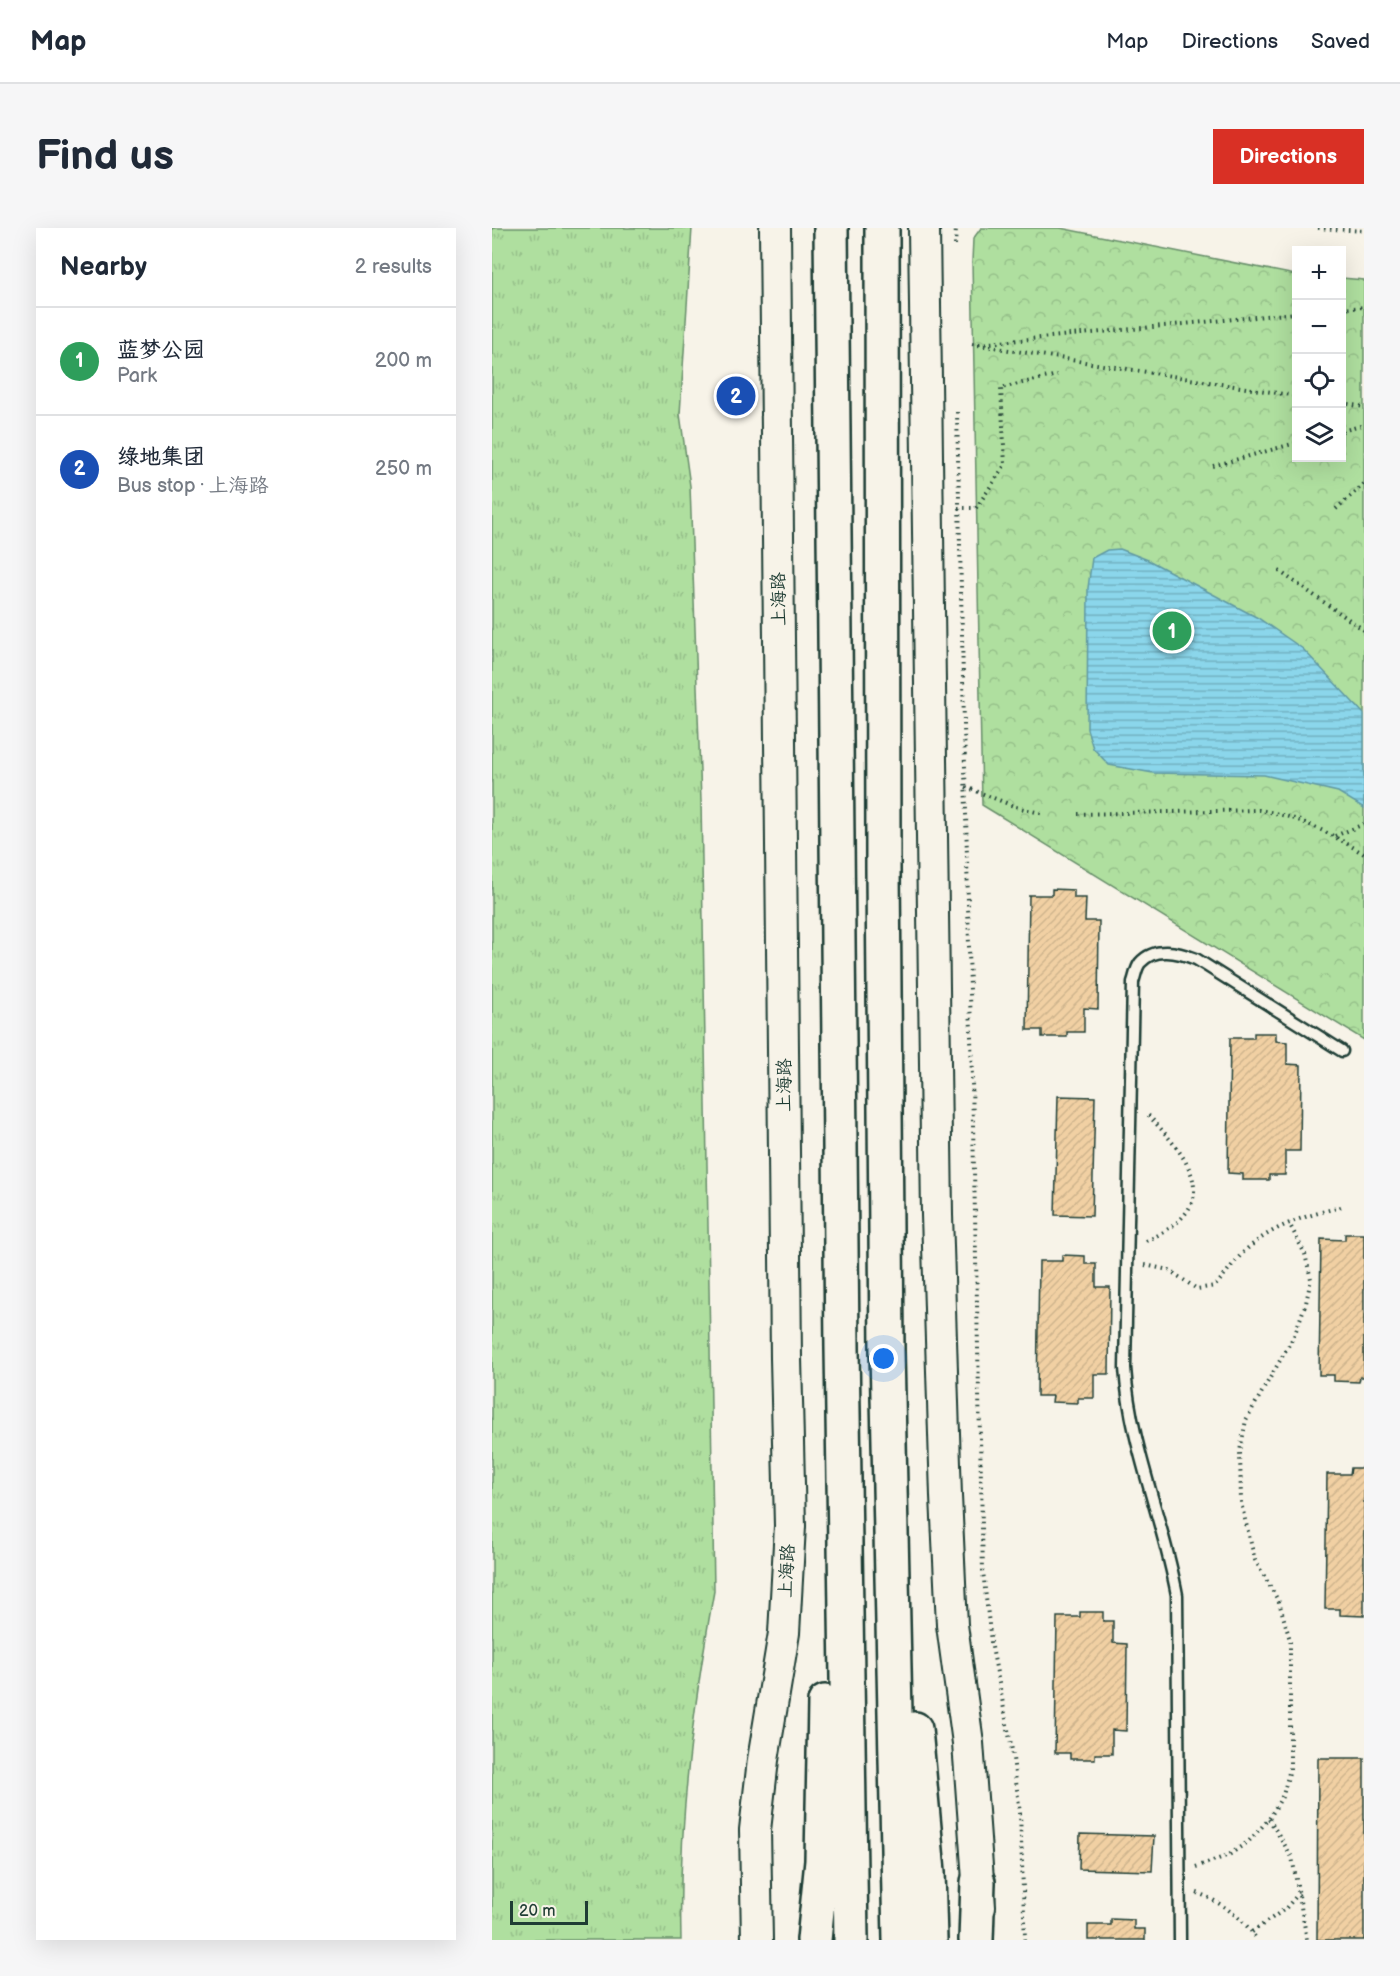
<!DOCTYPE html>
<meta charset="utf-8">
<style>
:root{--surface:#fff;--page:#f6f6f7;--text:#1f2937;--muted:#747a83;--line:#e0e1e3;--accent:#d93025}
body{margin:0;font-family:"Balsamiq Sans","LXGW WenKai TC",sans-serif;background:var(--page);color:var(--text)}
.controls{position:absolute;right:18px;top:18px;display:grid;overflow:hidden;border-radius:0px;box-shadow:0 6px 24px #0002}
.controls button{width:54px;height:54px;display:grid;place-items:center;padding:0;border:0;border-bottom:2px solid var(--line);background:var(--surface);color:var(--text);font:30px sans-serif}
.scale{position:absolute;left:18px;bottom:15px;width:78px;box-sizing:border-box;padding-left:6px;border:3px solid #1f3d34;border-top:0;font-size:16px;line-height:21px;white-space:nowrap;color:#1f3d34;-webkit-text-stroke:4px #f7f3e8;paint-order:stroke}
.you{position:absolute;left:392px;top:1131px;width:21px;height:21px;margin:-15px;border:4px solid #fff;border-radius:50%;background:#1a73e8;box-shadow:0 0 0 9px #1a73e833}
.badge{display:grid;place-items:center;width:39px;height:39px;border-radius:50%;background:var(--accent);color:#fff;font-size:20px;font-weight:700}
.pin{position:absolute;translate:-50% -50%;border:3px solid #fff;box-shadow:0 2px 6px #0006}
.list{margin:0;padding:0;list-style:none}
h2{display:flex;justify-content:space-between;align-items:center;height:78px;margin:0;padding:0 24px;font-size:26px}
h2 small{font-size:20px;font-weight:400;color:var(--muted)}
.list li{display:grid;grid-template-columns:39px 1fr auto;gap:18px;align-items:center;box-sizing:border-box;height:108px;padding:0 24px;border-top:2px solid var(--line)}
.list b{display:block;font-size:22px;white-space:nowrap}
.list p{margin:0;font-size:20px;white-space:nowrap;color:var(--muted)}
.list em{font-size:20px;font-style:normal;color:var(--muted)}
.icon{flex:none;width:33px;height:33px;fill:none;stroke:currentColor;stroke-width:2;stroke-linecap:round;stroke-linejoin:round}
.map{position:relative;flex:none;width:872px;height:1712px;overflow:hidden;border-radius:0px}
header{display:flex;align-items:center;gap:36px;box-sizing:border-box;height:84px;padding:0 30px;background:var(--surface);border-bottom:2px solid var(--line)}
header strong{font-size:28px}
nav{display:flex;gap:33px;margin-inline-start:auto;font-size:21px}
.intro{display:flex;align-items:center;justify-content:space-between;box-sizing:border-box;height:144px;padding:0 36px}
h1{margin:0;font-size:42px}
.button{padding:15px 27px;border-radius:0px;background:var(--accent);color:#fff;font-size:21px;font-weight:700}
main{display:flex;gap:36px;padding:0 36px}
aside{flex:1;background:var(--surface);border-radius:0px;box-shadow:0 6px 24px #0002}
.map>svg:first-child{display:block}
</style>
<header>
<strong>Map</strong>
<nav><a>Map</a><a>Directions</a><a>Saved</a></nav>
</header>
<div class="intro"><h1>Find us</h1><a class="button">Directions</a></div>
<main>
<aside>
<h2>Nearby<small>2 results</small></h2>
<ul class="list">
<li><span class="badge" style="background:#2e9e5b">1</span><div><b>蓝梦公园</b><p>Park</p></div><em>200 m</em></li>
<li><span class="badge" style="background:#1a4fb4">2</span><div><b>绿地集团</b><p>Bus stop · 上海路</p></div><em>250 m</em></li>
</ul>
</aside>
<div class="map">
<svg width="872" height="1712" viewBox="0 0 872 1712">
<defs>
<pattern id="grass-tufts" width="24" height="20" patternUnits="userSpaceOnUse" patternTransform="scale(1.5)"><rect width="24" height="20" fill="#afdf9f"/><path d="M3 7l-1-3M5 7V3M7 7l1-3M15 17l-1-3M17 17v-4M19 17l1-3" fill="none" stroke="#96c08a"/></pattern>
<pattern id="park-crowns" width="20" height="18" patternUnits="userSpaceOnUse" patternTransform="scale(1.5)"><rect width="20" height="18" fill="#afdf9f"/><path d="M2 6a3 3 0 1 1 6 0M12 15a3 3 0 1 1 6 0" fill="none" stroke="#96c08a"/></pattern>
<pattern id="water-rules" width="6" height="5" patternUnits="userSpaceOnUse" patternTransform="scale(1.5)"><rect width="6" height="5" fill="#8bd6eb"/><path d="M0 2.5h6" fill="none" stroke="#71afbf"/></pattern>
<pattern id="building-hatch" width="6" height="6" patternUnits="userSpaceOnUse" patternTransform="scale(1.5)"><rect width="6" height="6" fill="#f1d0a3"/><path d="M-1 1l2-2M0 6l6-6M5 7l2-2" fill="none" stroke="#ceb48d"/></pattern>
</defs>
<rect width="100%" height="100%" fill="#f7f3e8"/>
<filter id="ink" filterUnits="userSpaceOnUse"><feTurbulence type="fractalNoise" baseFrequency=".0167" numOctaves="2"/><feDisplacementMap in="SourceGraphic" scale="12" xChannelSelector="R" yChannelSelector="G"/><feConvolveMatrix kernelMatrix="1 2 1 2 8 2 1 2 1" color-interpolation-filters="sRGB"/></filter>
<g filter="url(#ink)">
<path fill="url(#grass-tufts)" stroke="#678e6a" stroke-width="1.5" d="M0,0H200L188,186L198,258L209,573L222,1363C201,1479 186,1595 189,1712H0Z"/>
<polygon fill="url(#park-crowns)" stroke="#678e6a" stroke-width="1.5" points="489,0 568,0 804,47 804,230 850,230 850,50 872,52 872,812 490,577 480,33 481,11"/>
<polygon fill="url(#water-rules)" stroke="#6099a2" stroke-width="1.5" points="628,321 656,332 766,390 811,421 872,486 872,580 846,564 772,547 661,545 617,537 601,520 595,501 596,360 600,330 615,322"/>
<g fill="url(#building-hatch)" stroke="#1f3d34" stroke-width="1.5">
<polygon points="560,661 582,662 582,670 594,670 593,693 607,693 606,781 592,780 592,804 575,804 575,809 550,809 550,802 535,802 537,667 560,667"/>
<polygon points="762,805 784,805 784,813 795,814 795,836 809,837 808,923 793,923 793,947 777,947 777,952 751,952 751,946 736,945 738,810 762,810"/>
<polygon points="566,868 603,869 600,988 563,987"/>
<polygon points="853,1006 872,1006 872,1149 868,1149 867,1154 842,1153 842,1147 827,1147 829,1011 853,1012"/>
<polygon points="570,1027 593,1028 593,1036 604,1036 604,1059 618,1059 617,1146 602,1146 602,1170 586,1170 586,1175 560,1174 561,1168 545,1168 547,1033 570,1033"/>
<polygon points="859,1240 872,1240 872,1388 848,1387 848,1381 833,1381 835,1246 858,1246"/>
<polygon points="588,1384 611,1384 611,1393 621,1393 621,1415 635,1416 634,1503 620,1502 620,1526 603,1526 603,1531 578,1531 578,1525 563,1525 565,1389 588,1389"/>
<polygon points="826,1530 872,1530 872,1712 825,1712"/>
<polygon points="588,1606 662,1608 660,1643 587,1641"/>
<polygon points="619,1691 642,1692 642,1701 653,1701 653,1712 596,1712 596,1697 619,1697"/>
</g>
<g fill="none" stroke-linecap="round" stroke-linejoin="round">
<g stroke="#1f3d34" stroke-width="15">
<path id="lane" d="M688,1712L685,1367C671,1291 638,1217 633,1140L641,754C643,749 644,740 648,735C663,718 686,724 704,731L850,823"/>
</g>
<g stroke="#1f3d34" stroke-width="34">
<g id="secondary">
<polyline points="432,0 445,987 454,1268 460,1397 476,1515 488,1679"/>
<polyline points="265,1712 263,1602 271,1532 292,1405 298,1298 294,1130 283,0"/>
</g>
</g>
<g stroke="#1f3d34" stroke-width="38">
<g id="highway">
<polyline points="339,0 350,1120 359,1712"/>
<polyline points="390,0 391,641 395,1123 408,1712"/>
<polyline points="423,1501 436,1644 438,1712"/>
<polyline points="322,1712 330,1633 333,1474"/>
<polyline points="484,1712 486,1654"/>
</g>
</g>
<g stroke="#1f3d34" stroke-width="4" stroke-dasharray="1.5 4.5" stroke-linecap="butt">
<polyline points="826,0 872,3"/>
<polyline points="463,17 464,0"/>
<polyline points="850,81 872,79"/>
<polyline points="480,116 804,168"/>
<polyline points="487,116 804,85"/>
<polyline points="850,175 872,179"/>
<polyline points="465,184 491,1343 499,1414 520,1522 528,1585 533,1712"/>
<polyline points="850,203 872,197"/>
<polyline points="721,238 804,215"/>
<polyline points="466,280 484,280 513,237 509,160 565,147"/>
<polyline points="844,281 872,256"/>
<polyline points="787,343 872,402"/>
<polyline points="474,559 524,579 552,586"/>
<path d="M586,586L767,582C806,588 838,605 872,626"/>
<polyline points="843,608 872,596"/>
<path d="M654,1013C732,978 702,935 656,887"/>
<path d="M653,1037L677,1042L705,1061L723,1058C735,1045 746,1027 761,1016C788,995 820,986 853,978"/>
<polyline points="777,1591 800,1629 815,1712"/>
<polyline points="704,1639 737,1627 757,1613 777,1591 791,1567 798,1541 798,1412 787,1374 763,1332 749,1275 748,1223 754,1192 802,1108 814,1075 819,1051 813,1026 797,995"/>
<path d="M705,1665C726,1672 754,1692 765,1712"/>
<polyline points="760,1704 793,1681 807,1665"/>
</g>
<use href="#lane" stroke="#f7f3e8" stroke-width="10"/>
<use href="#secondary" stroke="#f7f3e8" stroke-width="30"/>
<use href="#highway" stroke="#f7f3e8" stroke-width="33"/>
</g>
</g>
<g text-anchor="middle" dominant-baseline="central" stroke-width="4.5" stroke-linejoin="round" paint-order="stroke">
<g font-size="18" fill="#1f3d34" stroke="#f7f3e8">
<text transform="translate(287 371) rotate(-91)">上海路</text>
<text transform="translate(292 857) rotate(-90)">上海路</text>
<text transform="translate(295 1343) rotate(-87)">上海路</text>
</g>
</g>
</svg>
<div class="controls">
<button>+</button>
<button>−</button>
<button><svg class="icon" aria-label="locate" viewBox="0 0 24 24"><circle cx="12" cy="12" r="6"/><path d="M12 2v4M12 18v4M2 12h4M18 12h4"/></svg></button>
<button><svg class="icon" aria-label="layers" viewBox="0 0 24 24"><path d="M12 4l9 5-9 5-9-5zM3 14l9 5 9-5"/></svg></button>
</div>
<div class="scale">20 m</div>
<div class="you"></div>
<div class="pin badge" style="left:680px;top:403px;background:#2e9e5b">1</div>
<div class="pin badge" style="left:244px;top:168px;background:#1a4fb4">2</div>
</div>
</main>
